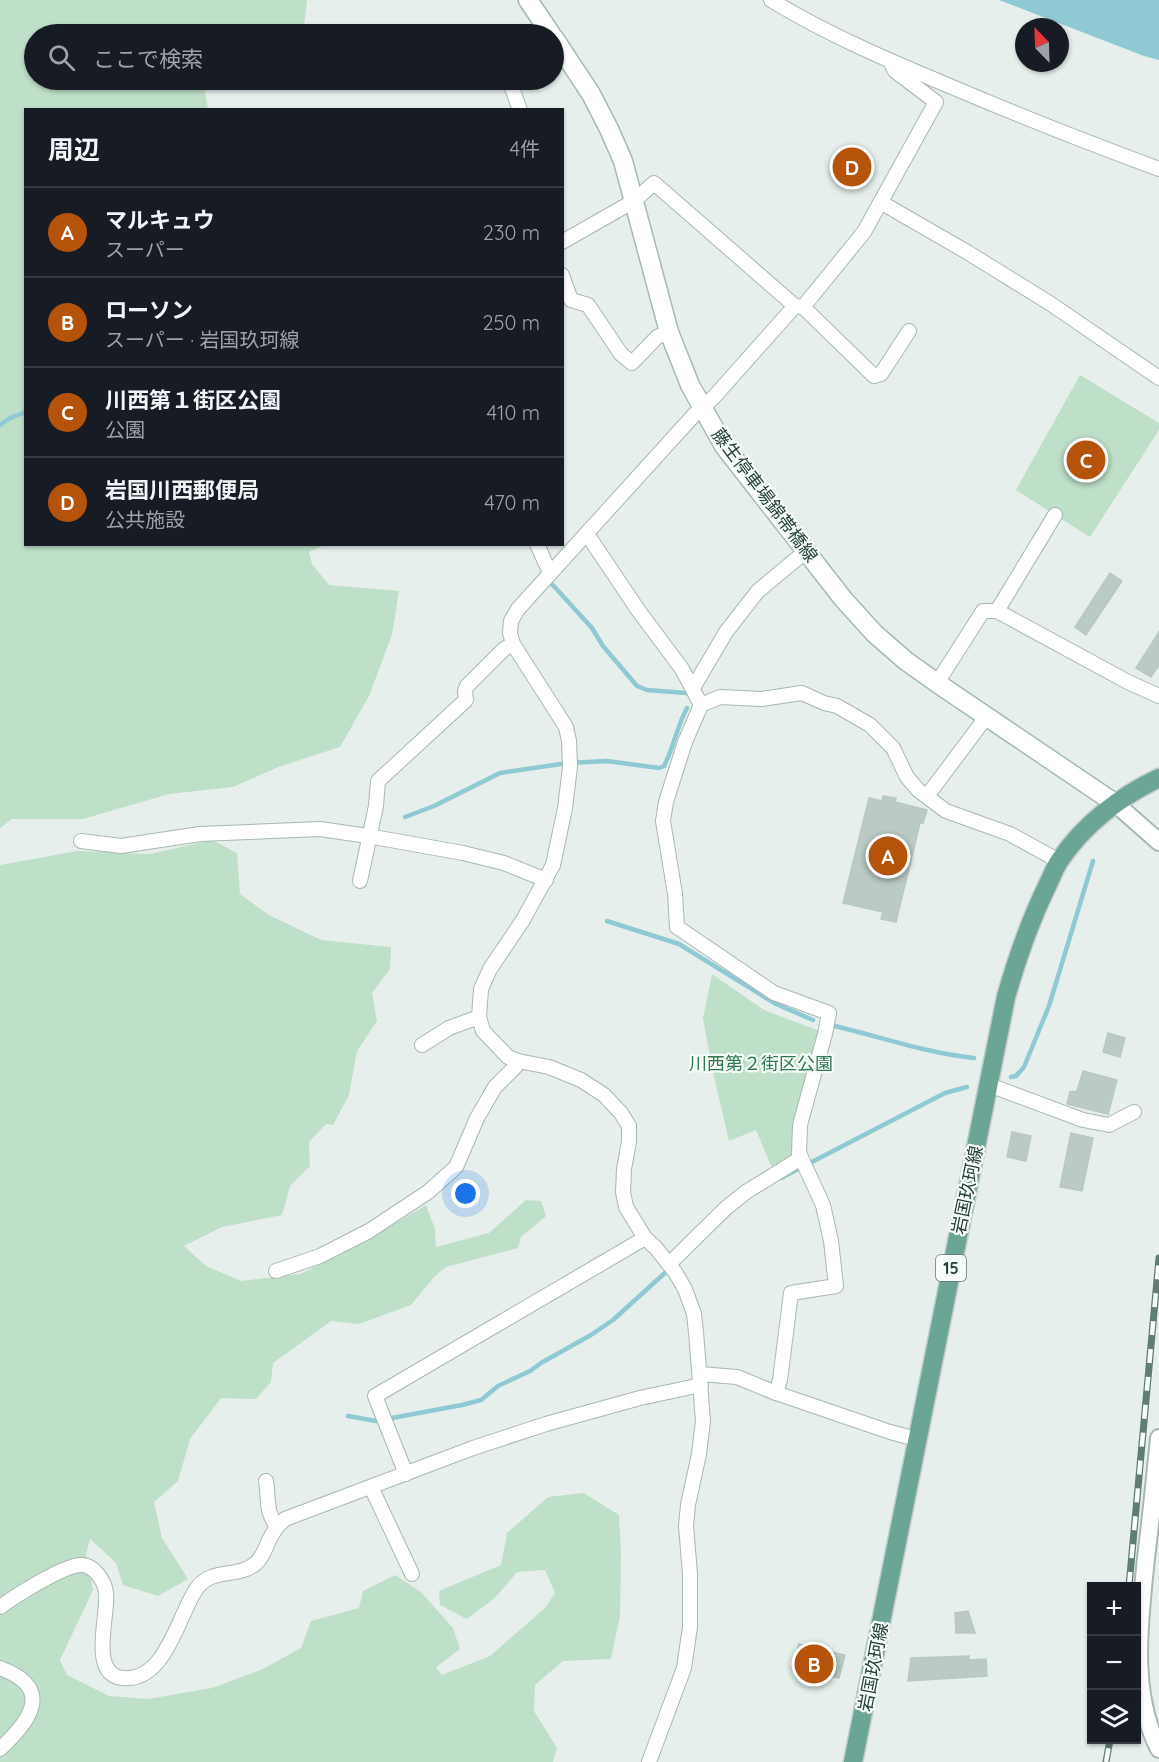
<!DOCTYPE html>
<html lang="ja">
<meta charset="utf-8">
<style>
:root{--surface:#171b24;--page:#242831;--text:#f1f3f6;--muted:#9ea1a6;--line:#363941;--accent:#b45309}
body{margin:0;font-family:Quicksand,"Noto Sans JP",sans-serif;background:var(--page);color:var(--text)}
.controls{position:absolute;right:18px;bottom:18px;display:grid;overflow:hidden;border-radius:0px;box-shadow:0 2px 4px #0004}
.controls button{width:54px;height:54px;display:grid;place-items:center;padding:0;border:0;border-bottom:2px solid var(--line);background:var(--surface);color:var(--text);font:30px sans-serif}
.compass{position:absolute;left:1015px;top:18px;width:54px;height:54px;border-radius:50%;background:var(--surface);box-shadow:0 2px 4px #0004;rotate:337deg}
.you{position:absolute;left:466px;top:1194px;width:21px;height:21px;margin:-15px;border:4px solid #fff;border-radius:50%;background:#1a73e8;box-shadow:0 0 0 9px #1a73e833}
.badge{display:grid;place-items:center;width:39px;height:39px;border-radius:50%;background:var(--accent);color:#fff;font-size:20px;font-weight:700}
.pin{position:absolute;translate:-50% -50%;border:3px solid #fff;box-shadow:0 2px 6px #0006}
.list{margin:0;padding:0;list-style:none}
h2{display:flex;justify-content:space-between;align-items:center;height:78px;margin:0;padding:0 24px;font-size:26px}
h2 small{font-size:20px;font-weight:400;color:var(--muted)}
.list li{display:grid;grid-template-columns:39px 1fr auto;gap:18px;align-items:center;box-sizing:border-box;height:90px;padding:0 24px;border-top:2px solid var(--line)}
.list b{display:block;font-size:22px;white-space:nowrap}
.list p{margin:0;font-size:20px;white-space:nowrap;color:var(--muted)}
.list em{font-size:20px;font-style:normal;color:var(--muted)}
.icon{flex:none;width:33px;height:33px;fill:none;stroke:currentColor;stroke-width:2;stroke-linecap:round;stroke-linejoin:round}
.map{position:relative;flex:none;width:1159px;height:1762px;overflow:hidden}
.search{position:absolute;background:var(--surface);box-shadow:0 2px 4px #0004;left:24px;top:24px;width:540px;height:66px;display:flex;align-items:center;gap:15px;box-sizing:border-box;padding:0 21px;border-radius:33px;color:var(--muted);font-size:22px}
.panel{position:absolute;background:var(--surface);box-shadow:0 2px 4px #0004;left:24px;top:108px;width:540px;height:438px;border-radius:0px}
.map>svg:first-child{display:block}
</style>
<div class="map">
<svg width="1159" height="1762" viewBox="0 0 1159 1762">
<rect width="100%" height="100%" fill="#e6efeb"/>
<g fill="#bfe0c8">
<polygon points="0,0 307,0 303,34 34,34 34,80 203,80 208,109 26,110 26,544 324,545 309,552 312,564 329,585 399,591 392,635 369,696 340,747 281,766 233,787 169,794 83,819 12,819 0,828"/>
<polygon points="1080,375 1159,423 1159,430 1090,537 1016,490"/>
<polygon points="212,840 237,853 240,894 269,915 321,940 391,947 390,969 372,993 377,1021 357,1051 349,1095 333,1125 326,1124 309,1142 310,1166 290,1186 282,1215 222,1227 184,1246 206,1266 241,1281 300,1274 363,1243 426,1205 435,1229 436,1247 489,1233 526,1200 541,1201 546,1216 521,1237 518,1248 446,1267 435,1276 411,1305 359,1324 331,1321 273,1363 271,1382 256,1399 221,1398 190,1439 178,1481 154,1502 162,1538 188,1579 158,1596 123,1585 116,1563 90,1539 86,1555 93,1590 60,1660 67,1675 109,1696 148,1699 212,1688 261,1670 301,1648 311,1621 359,1608 363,1591 395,1575 421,1592 453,1628 460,1649 436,1667 442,1675 490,1656 545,1608 555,1593 545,1570 517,1572 495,1598 467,1619 440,1605 439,1591 501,1565 507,1533 548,1497 584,1493 619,1515 621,1553 620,1616 611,1659 563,1661 535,1685 534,1711 557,1748 553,1762 0,1762 0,865 77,851 150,854"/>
<polygon points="712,974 764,1010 822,1032 794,1152 790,1161 772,1168 756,1130 729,1141 712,1068 703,1018"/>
</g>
<polygon fill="#8ec9d4" points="999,0 1159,0 1159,60 1144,56"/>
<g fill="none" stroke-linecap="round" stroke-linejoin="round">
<g stroke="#8ec9d4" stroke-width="4.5">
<polyline points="0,425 10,418 26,412"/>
<polyline points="551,583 592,628 603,646 637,686 647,690 686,693"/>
<path d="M405,817L434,806L500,773L568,763L607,761L659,768L664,766C674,747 677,726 687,708"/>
<polyline points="607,921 679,944 776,1004 813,1020"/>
<path d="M835,1026C881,1037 926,1053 974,1058"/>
<polyline points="1011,1077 1016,1076 1024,1067 1049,1006 1093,861"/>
<polyline points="781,1178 945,1093 967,1087"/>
<polyline points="348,1416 376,1421 462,1405 481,1400 498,1386 530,1371 541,1363 591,1335 613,1320 667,1271"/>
</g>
</g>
<g fill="#bbcac4" stroke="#b8c9c2" stroke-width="1.5">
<polygon points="1110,573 1122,581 1086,635 1075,627"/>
<polygon points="1159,632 1159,665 1151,677 1136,668"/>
<polygon points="883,796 896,798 895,802 927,810 923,823 920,823 896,922 881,919 883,912 843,903 869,798 882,801"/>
<polygon points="1108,1033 1125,1038 1120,1057 1103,1052"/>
<polygon points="1083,1071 1117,1080 1108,1114 1067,1104 1070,1092 1077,1091"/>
<polygon points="1012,1132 1031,1136 1026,1161 1007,1157"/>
<polygon points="1071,1133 1093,1138 1082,1191 1060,1187"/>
<polygon points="968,1611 975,1633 956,1633 955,1613"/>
<polygon points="799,1644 845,1655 839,1678 793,1666"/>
<polygon points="969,1656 969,1660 986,1659 987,1676 908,1681 911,1658"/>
</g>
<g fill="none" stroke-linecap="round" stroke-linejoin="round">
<g stroke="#a8b8b2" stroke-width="16">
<g id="minor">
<path d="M771,0C828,35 890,61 952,87C1020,116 1089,143 1159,169"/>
<polyline points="509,80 520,110"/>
<polyline points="882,203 967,252 1051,304 1159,378"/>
<polyline points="562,242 634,201 654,183 795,306 803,307 874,376 881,374 909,331"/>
<polyline points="562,275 571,300 588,305 621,354 632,363 657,337 669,332"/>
<polyline points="803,307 864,232 936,102 895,71 891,63"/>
<polyline points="585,535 591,540 638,610 682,669 701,705"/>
<polyline points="537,544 550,573"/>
<polyline points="997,611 1055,515"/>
<polyline points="937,683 983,611 997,611 1128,682 1159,696"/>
<polyline points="693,688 726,632 758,591 806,551"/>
<polyline points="927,796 987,716"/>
<polyline points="81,841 121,846 200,834 320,829 368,836 463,853 504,863 546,880"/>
<polyline points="360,881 376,806 378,781 466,700 465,691 467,686 504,649 513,644"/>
<polyline points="422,1045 449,1028 479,1017"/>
<polyline points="989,1085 1083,1120 1109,1125 1134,1112"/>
<polyline points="669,1264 726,1208 746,1192 801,1158"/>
<polyline points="276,1271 320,1256 369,1231 428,1192 456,1167 477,1118 495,1087 516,1066 518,1061"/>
<polyline points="700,1374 737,1377 776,1393 890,1432 916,1439"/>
<polyline points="776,1393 780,1380 791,1293 836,1286 831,1241 823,1205 799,1153 800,1125 825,1034 829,1013 774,993 677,927 675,894 663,821 666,802 685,742 701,705 720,697 761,699 802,693 824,703 837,706 870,725 893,748 907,777 918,790 946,811 1010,834 1059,861"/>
<polyline points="406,1474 375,1396 645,1238"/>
<path d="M266,1481C269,1498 265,1512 277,1526"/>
<polyline points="371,1487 412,1574"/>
<path d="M0,1607C15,1596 64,1565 81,1565C93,1564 105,1581 106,1593C109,1614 88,1675 123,1678C166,1682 178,1615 197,1588C211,1568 238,1578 255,1564C265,1556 266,1543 273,1533C276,1528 280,1523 285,1519L473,1448L546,1424L640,1398L701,1385"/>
<path d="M0,1668C7,1671 15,1674 21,1679C50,1701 17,1733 0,1749"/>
<polyline points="649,1762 684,1668 690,1627 690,1574 686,1526 688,1505 699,1454 703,1421 696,1332 694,1314 685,1289 675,1272 656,1248 645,1238 626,1207 623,1192 624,1169 629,1142 629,1126 621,1113 604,1095 581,1080 549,1067 518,1061 508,1057 483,1031 479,1017 481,989 490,969 523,920 553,865 565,808 570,767 569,741 566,727 513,644 510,633 511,621 518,609 694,415 714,397 795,306"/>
</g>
</g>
<g stroke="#a8b8b2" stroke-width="20">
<g id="tertiary">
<polyline points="1116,804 1159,842"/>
<path d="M1159,1438C1155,1478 1151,1518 1146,1558C1140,1620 1129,1691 1159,1749"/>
</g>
</g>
<g stroke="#a4bbb3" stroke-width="21">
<g id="secondary">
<polyline points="528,0 551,34"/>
<polyline points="554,38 591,94 609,129 623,161 669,332 690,385 724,446 844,600 875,634 906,661 937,683 1116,804"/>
</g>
</g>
<g stroke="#c2cac8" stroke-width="21">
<path id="primary" d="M853,1762L1006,997C1017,958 1030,921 1048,884C1052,876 1055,867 1060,860C1084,824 1121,796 1159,778"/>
</g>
<use href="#minor" stroke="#fff" stroke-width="14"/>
<use href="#tertiary" stroke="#fff" stroke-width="16"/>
<use href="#secondary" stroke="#fff" stroke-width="18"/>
<use href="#primary" stroke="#6aa596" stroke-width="18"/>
<g stroke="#5f7d75" stroke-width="7">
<g id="rail">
<polyline points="1129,1586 1159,1258"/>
<polyline points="1106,1762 1110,1740"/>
</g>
</g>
<use href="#rail" stroke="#f7fbf9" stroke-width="4.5" stroke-dasharray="14" stroke-linecap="butt"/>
</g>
<g text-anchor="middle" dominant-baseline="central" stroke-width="4.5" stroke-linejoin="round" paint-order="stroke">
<rect fill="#f7fbf9" stroke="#637a73" stroke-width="1.5" x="936" y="1255" width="30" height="26" rx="4.5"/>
<g font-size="16" font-weight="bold" fill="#24423a">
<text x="951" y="1268">15</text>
</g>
<g font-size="18" fill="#24423a" stroke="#f7fbf9">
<text transform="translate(765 495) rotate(53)">藤生停車場錦帯橋線</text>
<text transform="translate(967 1190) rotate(-78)">岩国玖珂線</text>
<text transform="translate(873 1667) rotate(-79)">岩国玖珂線</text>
</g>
<g font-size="18" fill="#2d7a4b" stroke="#f7fbf9">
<text x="761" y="1063">川西第２街区公園</text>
</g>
</g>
</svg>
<div class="controls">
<button>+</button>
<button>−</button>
<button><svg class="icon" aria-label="layers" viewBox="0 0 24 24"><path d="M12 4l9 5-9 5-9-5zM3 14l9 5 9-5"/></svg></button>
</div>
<svg class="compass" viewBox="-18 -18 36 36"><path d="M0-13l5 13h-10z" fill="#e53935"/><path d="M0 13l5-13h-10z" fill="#9ea1a6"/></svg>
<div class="you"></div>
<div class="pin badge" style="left:888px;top:856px">A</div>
<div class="pin badge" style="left:814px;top:1664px">B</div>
<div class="pin badge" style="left:1086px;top:460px">C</div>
<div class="pin badge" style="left:852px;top:167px">D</div>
<div class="search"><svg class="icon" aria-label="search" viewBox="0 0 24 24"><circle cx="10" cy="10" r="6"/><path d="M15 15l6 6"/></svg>ここで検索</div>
<section class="panel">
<h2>周辺<small>4件</small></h2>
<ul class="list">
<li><span class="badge">A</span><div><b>マルキュウ</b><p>スーパー</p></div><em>230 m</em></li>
<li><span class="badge">B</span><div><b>ローソン</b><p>スーパー · 岩国玖珂線</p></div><em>250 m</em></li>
<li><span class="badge">C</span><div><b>川西第１街区公園</b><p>公園</p></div><em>410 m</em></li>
<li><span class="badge">D</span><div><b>岩国川西郵便局</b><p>公共施設</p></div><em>470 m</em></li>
</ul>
</section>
</div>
